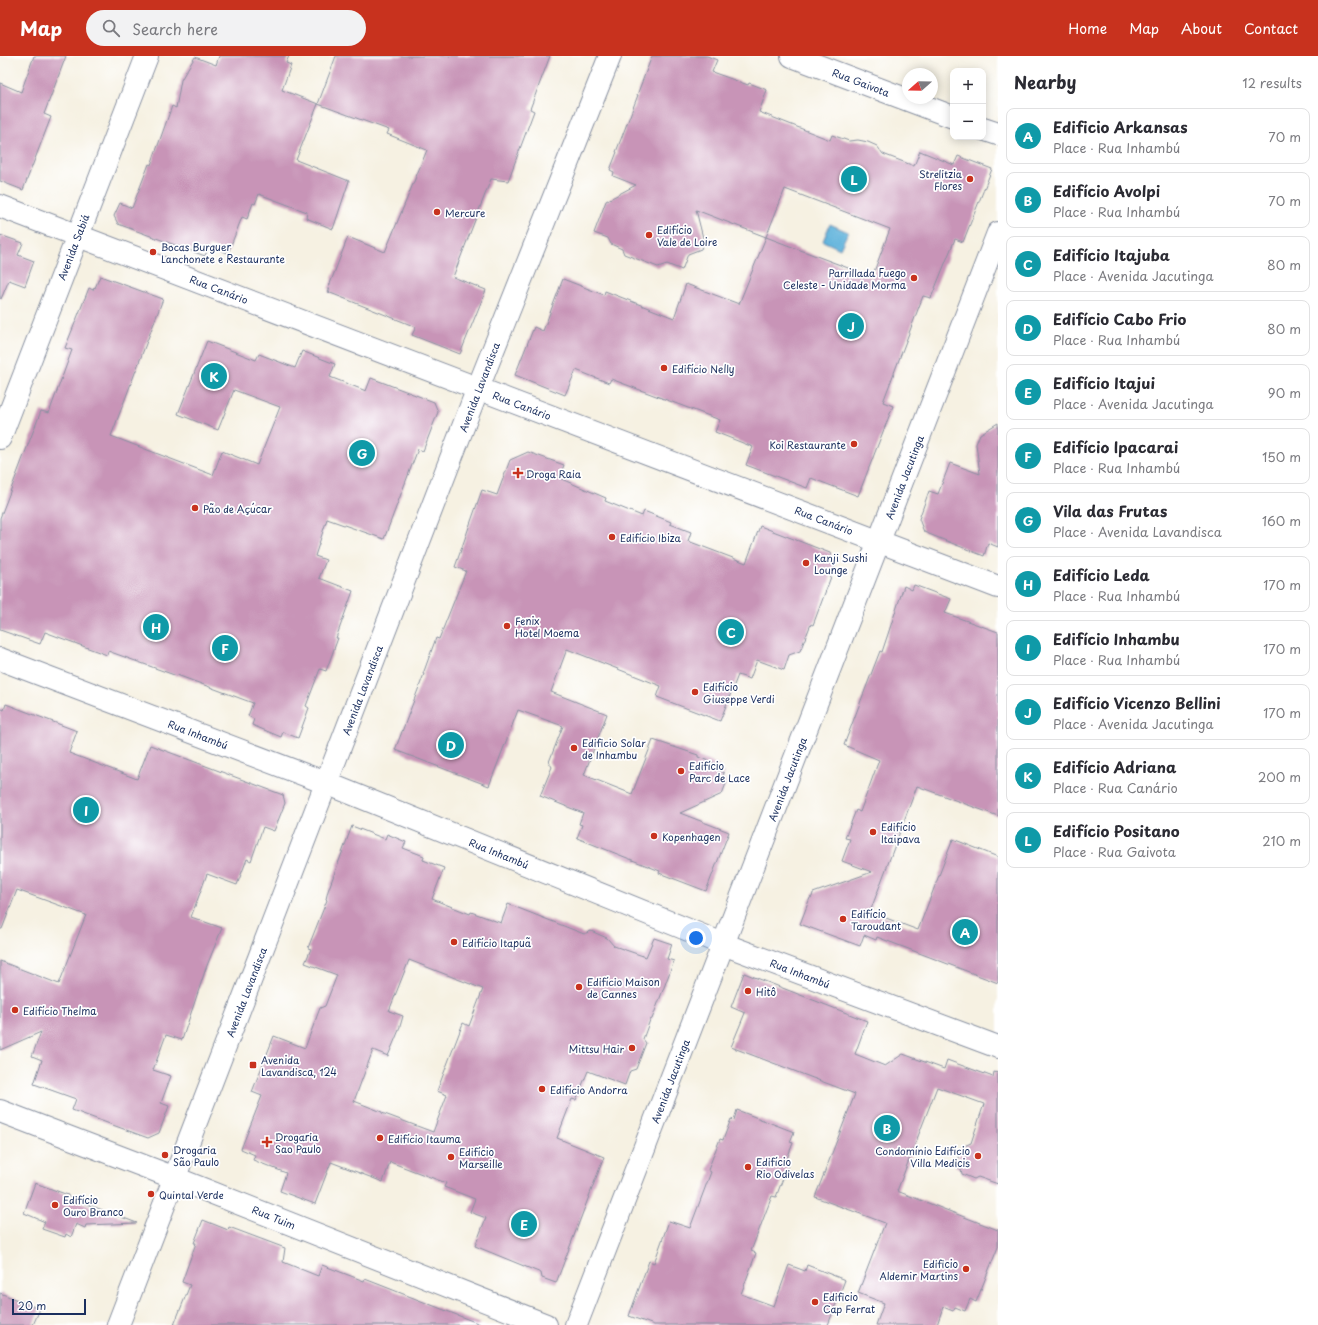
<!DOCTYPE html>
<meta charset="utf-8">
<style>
:root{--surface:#fff;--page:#f2f2f3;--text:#2b2b33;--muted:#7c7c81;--line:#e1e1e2;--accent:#c8321e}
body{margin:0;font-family:"Playpen Sans",sans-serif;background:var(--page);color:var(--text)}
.controls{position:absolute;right:12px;top:12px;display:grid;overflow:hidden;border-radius:8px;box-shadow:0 2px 10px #0003}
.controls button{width:36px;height:36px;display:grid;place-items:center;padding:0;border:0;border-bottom:1px solid var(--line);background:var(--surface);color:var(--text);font:20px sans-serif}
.compass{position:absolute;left:902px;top:12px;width:36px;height:36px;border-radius:50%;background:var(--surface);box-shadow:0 2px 10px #0003;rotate:250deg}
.scale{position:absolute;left:12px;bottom:10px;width:74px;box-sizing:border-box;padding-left:4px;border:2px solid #1b2f5e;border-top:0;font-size:11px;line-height:14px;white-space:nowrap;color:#1b2f5e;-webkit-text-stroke:3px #fff;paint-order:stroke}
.you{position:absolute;left:696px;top:882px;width:14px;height:14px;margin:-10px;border:3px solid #fff;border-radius:50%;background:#1a73e8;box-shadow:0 0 0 6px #1a73e833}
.badge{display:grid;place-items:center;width:26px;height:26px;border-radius:50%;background:var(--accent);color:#fff;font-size:13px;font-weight:700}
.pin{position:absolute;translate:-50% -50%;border:2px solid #fff;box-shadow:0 1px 4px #0006}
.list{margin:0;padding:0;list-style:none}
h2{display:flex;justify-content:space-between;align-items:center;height:52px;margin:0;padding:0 16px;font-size:17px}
h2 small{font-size:13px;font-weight:400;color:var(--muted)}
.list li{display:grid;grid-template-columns:26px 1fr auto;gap:12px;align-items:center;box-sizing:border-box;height:56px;margin:0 8px 8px;padding:0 8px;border:1px solid var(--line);border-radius:8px}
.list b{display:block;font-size:15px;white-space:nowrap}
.list p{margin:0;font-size:13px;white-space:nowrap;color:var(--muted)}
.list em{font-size:13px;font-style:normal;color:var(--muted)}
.icon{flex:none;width:22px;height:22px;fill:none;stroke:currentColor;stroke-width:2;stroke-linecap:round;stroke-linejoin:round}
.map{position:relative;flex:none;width:998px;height:1269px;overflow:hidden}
header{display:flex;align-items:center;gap:24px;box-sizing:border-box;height:56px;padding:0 20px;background:var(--accent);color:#fff}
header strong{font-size:19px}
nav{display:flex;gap:22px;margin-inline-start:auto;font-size:14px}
.search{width:280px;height:36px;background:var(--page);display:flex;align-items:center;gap:10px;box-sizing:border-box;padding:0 14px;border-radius:22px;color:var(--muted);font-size:15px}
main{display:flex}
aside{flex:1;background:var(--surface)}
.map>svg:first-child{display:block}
</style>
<header>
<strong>Map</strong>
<div class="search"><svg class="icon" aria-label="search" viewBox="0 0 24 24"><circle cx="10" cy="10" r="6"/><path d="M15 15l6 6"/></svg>Search here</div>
<nav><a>Home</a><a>Map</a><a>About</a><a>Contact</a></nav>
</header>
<main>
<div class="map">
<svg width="998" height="1269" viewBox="0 0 998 1269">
<rect width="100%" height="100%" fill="#fff"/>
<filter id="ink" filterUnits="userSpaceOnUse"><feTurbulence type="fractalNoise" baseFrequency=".025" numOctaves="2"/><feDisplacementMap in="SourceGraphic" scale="8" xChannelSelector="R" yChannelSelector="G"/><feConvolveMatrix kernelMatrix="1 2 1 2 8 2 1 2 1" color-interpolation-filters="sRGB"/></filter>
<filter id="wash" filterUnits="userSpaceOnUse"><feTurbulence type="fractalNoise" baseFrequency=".012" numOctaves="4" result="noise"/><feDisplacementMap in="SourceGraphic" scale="16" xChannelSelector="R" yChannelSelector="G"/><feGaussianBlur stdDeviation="0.9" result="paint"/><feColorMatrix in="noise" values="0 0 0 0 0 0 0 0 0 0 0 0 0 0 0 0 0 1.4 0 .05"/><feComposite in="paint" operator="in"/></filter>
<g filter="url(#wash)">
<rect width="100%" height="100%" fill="#f6f1e2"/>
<polygon fill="#60b3db" stroke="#3e719c" points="830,168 848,176 840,193 823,185"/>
<g id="blocks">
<g fill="#c894b7" fill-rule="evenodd">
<polygon points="34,0 66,0 44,58 51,61 23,134 0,125 0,27 21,36"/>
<polygon points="219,0 289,0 286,7 291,9 282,34 318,48 296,104 349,125 333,173 306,162 307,156 259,138 255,148 253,147 247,163 242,161 228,197 209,190 205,200 118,168 114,160 120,147 132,152 149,108 151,109 172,50 176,52 181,24 185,17 195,1 216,9"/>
<polygon points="336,0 550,0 530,53 534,55 508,125 491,123 453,221 486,234 460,298 412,279 416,271 328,236 330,233 328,233 348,181 385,196 427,94 387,78 389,74 318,48"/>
<path d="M652,0H707L717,4L712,16L748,29L749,27L767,34L759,56L830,84L832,79L849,85L858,84L868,86L877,90L883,98L914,110L920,95L954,109L958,100L992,113L963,186L955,183L931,242L923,240L883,346L893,350L858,440L811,422L807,432L746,409L753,391L715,376L720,364L611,323L609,327L576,314L565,339L515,319L534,271L543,275L563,223L604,239L605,235L674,262L686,228L739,248L766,181L696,154L704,186L701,193L688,198L682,214L667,208L658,211L624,198L622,193L611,188L608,182L594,177L606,145L636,129L613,120L614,116L610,114L617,96H616L638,39H637ZM785,133L890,173L872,221L766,181Z"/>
<polygon points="0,179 23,187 18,199 34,205 25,230 9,224 1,243 0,242"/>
<polygon points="100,220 163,243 111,380 213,419 222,395 257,409 280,351 234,334 218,374 178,358 207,285 256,304 259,298 295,312 302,295 335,308 330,321 366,335 371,322 434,346 438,356 423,395 418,393 384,483 327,463 315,500 326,504 319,522 353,535 336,582 338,582 326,615 320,613 306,650 309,652 298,682 283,676 281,681 252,669 254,663 248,660 253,647 177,619 177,620 108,595 107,599 45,576 40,588 0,574 0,462 41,355 49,357 72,294 65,292 89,232 93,234 94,231 95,232"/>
<polygon points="998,367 998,491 988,487 984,500 924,476 919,463 929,435 938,438 950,407 980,418 976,388 980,378"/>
<polygon points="528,396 564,409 559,422 606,442 605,445 642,460 644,455 671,466 670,468 691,476 688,485 746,507 760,470 830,497 835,510 813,569 811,568 800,595 789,599 784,614 757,604 750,623 738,619 720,665 657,641 661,630 567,593 551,636 607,658 584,719 632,738 653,684 698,699 698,701 719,709 717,714 724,717 722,723 727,725 722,738 680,757 729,776 706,835 659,817 660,815 577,782 582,769 579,768 583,757 540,740 552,711 549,706 563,670 518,654 489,730 395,694 424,618 423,618 436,582 439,583 466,515 455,511 482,434 497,439 510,404"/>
<polygon points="914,529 951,543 945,557 998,576 998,760 917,730 870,856 918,874 953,783 998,801 998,927 877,881 876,884 864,879 860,890 800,868 810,842 812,841 813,837 872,816 842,805 850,783 845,782 856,754 860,756 879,704 844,689 880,595 882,596 904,530 912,534"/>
<polygon points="6,648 77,675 69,697 137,723 150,689 283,739 285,747 274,775 263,771 251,805 247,803 237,829 207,818 191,861 222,872 206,912 182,984 166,979 153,1014 171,1020 161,1047 169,1050 159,1077 148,1082 72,1054 76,1043 34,1028 42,1004 32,1000 41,976 0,994 0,905 59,928 86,859 17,834 2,873 0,873 0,652 4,654"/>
<path d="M352,770L385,783L387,778L406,786L403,792L424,800L423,804L444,812L432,843L470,858L471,856L501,867L508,848L584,878L591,875L607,882L614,890L646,901L654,882L672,888L667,903L674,905L652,963L650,964L643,983L646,987L636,1013L630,1015L625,1029L588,1015L576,1044L572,1043L557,1082L604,1101L556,1227L542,1222L541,1217L475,1190L486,1162L470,1156L475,1143L444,1131L446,1127L390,1106L383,1126L331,1106L315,1148L280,1135L286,1117L253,1104L255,1099L241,1093L262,1040L252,1036L274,980L305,992L320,952L325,950L337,919L305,907L311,893L308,892L327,844L326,843L328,835ZM409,904L483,933L469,970L463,967L437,1035L447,1039L433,1076L382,1057V1056L354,1045L373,994L388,1000L399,974L403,960L389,955Z"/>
<polygon points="744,917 867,965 855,998 885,1010 903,998 944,1013 947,1004 993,1021 994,1016 998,1017 998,1128 978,1121 974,1123 962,1118 961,1113 955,1110 962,1091 971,1087 984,1048 937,1031 897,1135 998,1174 998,1191 976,1246 970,1243 965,1255 955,1251 953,1255 943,1251 937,1269 876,1269 884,1247 858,1237 885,1167 815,1141 855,1038 731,991 745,957 731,951"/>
<polygon points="737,1054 794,1076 790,1086 793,1087 785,1108 788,1109 776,1141 772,1140 751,1195 756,1197 741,1238 774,1250 789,1209 805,1215 807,1209 845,1224 828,1269 654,1269 629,1260 649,1205 654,1207 669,1165 690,1172 711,1116 708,1114 714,1098 720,1083 723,1084 731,1063 734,1064"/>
<polygon points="35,1127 68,1139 68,1141 137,1167 86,1169 85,1172 76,1168 71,1181 66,1178 65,1181 42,1173 45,1166 24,1157"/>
<polygon points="203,1164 228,1174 229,1171 285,1192 283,1206 318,1220 322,1209 364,1225 365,1223 480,1268 480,1269 174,1269 190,1229 182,1226 196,1187 194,1187"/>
<polygon points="0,1237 40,1253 33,1269 0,1269"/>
</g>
</g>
</g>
<g filter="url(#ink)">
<use href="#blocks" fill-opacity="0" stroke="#8890a0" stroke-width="1"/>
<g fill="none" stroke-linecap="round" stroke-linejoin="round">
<g stroke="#8890a0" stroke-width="24">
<g id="street">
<polyline points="792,0 953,61"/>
<polyline points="983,73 998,78"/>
<polyline points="0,150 998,531"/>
<polyline points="0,382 147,0"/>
<polyline points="0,603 326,727 723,888 998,991"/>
<polyline points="0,1055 175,1122 546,1269"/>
<polyline points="118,1269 478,332 610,0"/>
<polyline points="576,1269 998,177"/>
</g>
</g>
<use href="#street" stroke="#fff" stroke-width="22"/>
</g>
</g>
<g fill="#c8321e" stroke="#fff" stroke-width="1.5">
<circle cx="970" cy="123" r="4"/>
<circle cx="437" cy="156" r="4"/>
<circle cx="649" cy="179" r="4"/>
<circle cx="153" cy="196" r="4"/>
<circle cx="914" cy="222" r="4"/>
<circle cx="664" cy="312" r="4"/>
<circle cx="854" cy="388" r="4"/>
<path d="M516 411h4v4h4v4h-4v4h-4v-4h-4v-4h4z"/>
<circle cx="195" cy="452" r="4"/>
<circle cx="612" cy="481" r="4"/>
<circle cx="806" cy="507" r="4"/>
<circle cx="507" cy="570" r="4"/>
<circle cx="695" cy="636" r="4"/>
<circle cx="574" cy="692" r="4"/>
<circle cx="681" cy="715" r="4"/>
<circle cx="873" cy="776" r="4"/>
<circle cx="654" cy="780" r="4"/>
<circle cx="843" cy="863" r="4"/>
<circle cx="454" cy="886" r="4"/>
<circle cx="579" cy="931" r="4"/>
<circle cx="748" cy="935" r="4"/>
<circle cx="15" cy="954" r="4"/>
<circle cx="632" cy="992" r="4"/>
<rect x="249" y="1005" width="8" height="8" rx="2"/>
<circle cx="542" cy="1033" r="4"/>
<circle cx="380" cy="1082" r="4"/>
<path d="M265 1080h4v4h4v4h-4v4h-4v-4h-4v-4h4z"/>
<circle cx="165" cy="1099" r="4"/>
<circle cx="978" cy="1100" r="4"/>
<circle cx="451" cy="1101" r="4"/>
<circle cx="748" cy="1111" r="4"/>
<circle cx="151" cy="1138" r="4"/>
<circle cx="55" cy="1149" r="4"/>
<circle cx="966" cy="1213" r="4"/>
<circle cx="815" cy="1246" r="4"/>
</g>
<g text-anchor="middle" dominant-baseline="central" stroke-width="3.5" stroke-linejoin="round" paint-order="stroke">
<g font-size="10" fill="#1b2f5e" stroke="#fff">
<text transform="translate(861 26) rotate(21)">Rua Gaivota</text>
<text transform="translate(73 191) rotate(-69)">Avenida Sabiá</text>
<text transform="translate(219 233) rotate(21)">Rua Canário</text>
<text transform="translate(479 331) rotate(-69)">Avenida Lavandisca</text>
<text transform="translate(522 349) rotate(21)">Rua Canário</text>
<text transform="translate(904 421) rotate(-69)">Avenida Jacutinga</text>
<text transform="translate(824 464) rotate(21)">Rua Canário</text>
<text transform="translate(362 634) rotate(-69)">Avenida Lavandisca</text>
<text transform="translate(198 678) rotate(21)">Rua Inhambú</text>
<text transform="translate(787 723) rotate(-69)">Avenida Jacutinga</text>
<text transform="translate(499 797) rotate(22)">Rua Inhambú</text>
<text transform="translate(800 917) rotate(21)">Rua Inhambú</text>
<text transform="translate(246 936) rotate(-69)">Avenida Lavandisca</text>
<text transform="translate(670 1025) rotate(-69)">Avenida Jacutinga</text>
<text transform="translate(274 1161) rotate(22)">Rua Tuim</text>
</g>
<g font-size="10" fill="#1b2f5e" stroke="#fff" text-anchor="start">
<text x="962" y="117" text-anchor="end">Strelitzia<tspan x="962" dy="12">Flores</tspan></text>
<text x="445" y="156">Mercure</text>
<text x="657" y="173">Edifício<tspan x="657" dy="12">Vale de Loire</tspan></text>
<text x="161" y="190">Bocas Burguer<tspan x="161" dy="12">Lanchonete e Restaurante</tspan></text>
<text x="906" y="216" text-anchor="end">Parrillada Fuego<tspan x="906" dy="12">Celeste - Unidade Morma</tspan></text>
<text x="672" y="312">Edifício Nelly</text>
<text x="846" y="388" text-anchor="end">Koi Restaurante</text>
<text x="526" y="417">Droga Raia</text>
<text x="203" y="452">Pão de Açúcar</text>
<text x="620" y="481">Edifício Ibiza</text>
<text x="814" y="501">Kanji Sushi<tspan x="814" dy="12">Lounge</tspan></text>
<text x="515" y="564">Fenix<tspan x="515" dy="12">Hotel Moema</tspan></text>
<text x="703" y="630">Edifício<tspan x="703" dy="12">Giuseppe Verdi</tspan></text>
<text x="582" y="686">Edificio Solar<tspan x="582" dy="12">de Inhambu</tspan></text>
<text x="689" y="709">Edifício<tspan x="689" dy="12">Parc de Lace</tspan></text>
<text x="881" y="770">Edifício<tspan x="881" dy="12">Itaipava</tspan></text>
<text x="662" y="780">Kopenhagen</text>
<text x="851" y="857">Edifício<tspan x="851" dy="12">Taroudant</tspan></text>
<text x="462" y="886">Edifício Itapuã</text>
<text x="587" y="925">Edifício Maison<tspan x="587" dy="12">de Cannes</tspan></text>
<text x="756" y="935">Hitô</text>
<text x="23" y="954">Edifício Thelma</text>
<text x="624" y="992" text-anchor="end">Mittsu Hair</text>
<text x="261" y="1003">Avenida<tspan x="261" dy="12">Lavandisca, 124</tspan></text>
<text x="550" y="1033">Edifício Andorra</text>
<text x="275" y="1080">Drogaria<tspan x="275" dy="12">Sao Paulo</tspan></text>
<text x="388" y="1082">Edifício Itauma</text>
<text x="173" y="1093">Drogaria<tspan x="173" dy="12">São Paulo</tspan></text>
<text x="970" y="1094" text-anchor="end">Condomínio Edifício<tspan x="970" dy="12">Villa Medicis</tspan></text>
<text x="459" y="1095">Edifício<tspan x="459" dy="12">Marseille</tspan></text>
<text x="756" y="1105">Edifício<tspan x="756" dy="12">Rio Odivelas</tspan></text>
<text x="159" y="1138">Quintal Verde</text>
<text x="63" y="1143">Edifício<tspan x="63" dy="12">Ouro Branco</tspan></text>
<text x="958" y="1207" text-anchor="end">Edificio<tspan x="958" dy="12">Aldemir Martins</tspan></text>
<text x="823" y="1240">Edificio<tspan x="823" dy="12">Cap Ferrat</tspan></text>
</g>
</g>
</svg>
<div class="controls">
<button>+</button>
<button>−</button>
</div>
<svg class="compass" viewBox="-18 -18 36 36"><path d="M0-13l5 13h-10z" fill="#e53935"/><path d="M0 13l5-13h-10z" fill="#7c7c81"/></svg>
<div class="scale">20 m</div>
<div class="you"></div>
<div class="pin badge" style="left:965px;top:876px;background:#0f9aa8">A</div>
<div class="pin badge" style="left:887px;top:1072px;background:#0f9aa8">B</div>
<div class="pin badge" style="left:731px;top:576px;background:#0f9aa8">C</div>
<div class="pin badge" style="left:451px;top:689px;background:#0f9aa8">D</div>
<div class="pin badge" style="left:524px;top:1168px;background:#0f9aa8">E</div>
<div class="pin badge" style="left:225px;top:592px;background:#0f9aa8">F</div>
<div class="pin badge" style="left:362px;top:397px;background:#0f9aa8">G</div>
<div class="pin badge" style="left:156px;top:571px;background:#0f9aa8">H</div>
<div class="pin badge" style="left:86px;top:754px;background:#0f9aa8">I</div>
<div class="pin badge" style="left:851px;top:270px;background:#0f9aa8">J</div>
<div class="pin badge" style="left:214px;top:320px;background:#0f9aa8">K</div>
<div class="pin badge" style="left:854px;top:123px;background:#0f9aa8">L</div>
</div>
<aside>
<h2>Nearby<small>12 results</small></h2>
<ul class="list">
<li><span class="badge" style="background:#0f9aa8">A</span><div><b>Edificio Arkansas</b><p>Place · Rua Inhambú</p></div><em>70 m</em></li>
<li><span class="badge" style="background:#0f9aa8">B</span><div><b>Edifício Avolpi</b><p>Place · Rua Inhambú</p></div><em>70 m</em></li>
<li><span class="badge" style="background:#0f9aa8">C</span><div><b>Edifício Itajuba</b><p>Place · Avenida Jacutinga</p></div><em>80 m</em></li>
<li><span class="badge" style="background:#0f9aa8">D</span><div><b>Edifício Cabo Frio</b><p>Place · Rua Inhambú</p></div><em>80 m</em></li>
<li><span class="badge" style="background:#0f9aa8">E</span><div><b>Edifício Itajui</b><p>Place · Avenida Jacutinga</p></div><em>90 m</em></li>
<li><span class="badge" style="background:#0f9aa8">F</span><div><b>Edifício Ipacarai</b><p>Place · Rua Inhambú</p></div><em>150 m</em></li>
<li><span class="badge" style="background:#0f9aa8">G</span><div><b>Vila das Frutas</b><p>Place · Avenida Lavandisca</p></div><em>160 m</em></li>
<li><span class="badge" style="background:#0f9aa8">H</span><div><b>Edifício Leda</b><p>Place · Rua Inhambú</p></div><em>170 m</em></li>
<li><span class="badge" style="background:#0f9aa8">I</span><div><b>Edifício Inhambu</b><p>Place · Rua Inhambú</p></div><em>170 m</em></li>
<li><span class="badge" style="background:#0f9aa8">J</span><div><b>Edifício Vicenzo Bellini</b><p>Place · Avenida Jacutinga</p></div><em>170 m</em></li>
<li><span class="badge" style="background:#0f9aa8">K</span><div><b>Edifício Adriana</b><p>Place · Rua Canário</p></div><em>200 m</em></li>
<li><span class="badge" style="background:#0f9aa8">L</span><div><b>Edifício Positano</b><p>Place · Rua Gaivota</p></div><em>210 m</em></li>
</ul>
</aside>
</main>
